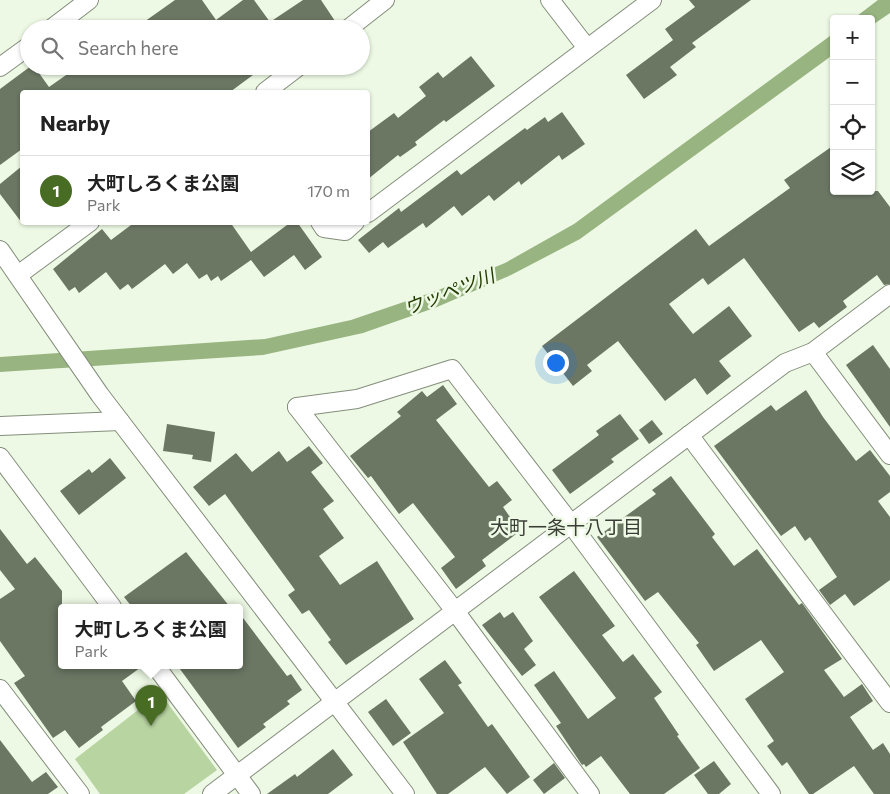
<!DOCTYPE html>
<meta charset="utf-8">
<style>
:root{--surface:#fff;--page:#f6f6f6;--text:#222;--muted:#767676;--line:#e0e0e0;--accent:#496c24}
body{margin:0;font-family:Commissioner,"Noto Sans JP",sans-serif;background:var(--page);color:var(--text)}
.controls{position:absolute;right:15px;top:15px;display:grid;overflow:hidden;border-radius:5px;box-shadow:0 1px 4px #0004}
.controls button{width:45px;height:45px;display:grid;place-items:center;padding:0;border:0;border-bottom:1px solid var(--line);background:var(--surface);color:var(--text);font:25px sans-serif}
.you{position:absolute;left:555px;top:362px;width:18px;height:18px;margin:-12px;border:4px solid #fff;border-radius:50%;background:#1a73e8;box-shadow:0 0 0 8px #1a73e833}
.badge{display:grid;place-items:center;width:32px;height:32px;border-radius:50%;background:var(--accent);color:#fff;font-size:16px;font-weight:700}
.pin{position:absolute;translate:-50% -41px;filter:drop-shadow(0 1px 2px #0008)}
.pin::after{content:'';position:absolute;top:26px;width:18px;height:15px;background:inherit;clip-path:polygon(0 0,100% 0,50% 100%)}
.popup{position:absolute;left:58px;top:604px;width:185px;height:65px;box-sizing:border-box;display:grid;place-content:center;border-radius:5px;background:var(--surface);filter:drop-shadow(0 1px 4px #0005);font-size:16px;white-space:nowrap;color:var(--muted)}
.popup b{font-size:19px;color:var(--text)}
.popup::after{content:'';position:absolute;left:50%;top:100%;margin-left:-10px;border:10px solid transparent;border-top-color:var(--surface)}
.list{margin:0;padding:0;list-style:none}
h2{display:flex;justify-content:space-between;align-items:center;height:65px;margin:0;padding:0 20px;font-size:21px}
h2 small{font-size:16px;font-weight:400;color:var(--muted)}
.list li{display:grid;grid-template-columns:32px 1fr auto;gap:15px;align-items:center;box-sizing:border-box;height:70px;padding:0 20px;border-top:1px solid var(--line)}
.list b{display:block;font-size:19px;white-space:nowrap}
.list p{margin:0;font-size:16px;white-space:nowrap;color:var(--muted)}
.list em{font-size:16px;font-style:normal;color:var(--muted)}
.icon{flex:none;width:28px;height:28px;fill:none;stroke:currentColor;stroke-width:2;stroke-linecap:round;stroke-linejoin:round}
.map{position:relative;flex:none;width:890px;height:794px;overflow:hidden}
.search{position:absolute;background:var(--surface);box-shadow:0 1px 4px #0004;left:20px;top:20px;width:350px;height:55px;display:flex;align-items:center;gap:12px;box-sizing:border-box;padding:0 18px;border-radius:28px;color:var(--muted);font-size:19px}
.panel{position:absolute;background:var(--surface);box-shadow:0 1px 4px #0004;left:20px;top:90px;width:350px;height:135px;border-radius:5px}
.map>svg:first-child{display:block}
</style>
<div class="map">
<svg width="890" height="794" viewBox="0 0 890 794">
<rect width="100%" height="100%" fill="#edf9e4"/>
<polygon fill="#b8d4a1" points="160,693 217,770 184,794 100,794 75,759"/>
<g fill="#98b481">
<polygon points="878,0 890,0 890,13 871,26 871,19 853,19"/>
<polygon points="834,33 834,54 580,239 511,275 437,307 363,333 263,355 0,372 0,357 265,339 351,320 436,291 505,263 574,224"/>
</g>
<g fill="#6b7663">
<polygon points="175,0 202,0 216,20 243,0 254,0 270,22 303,0 321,0 335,21 324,29 134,29"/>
<polygon points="689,0 751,0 692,43 696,47 670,67 677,75 644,99 626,75 673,40 665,29 695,7"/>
<polygon points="471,56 495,86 446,122 444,120 415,142 417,145 400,157 398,155 368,179 368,132 394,113 398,118 426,96 419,87 438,72 443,78"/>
<polygon points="31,66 34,66 49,87 79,66 265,66 230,92 22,92 22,149 0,165 0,89"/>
<polygon points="562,112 585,144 562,160 559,155 521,185 519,181 494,201 489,195 462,216 454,206 426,228 423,223 388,248 383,242 369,253 358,240 399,208 401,212 457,170 461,175 525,128 527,130 545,117 548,122"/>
<polygon points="834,145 834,191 878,191 890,207 890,284 884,285 877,275 843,301 847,307 819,328 814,322 799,332 744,258 708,285 703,278 669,304 693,334 729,306 752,336 719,361 731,376 707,395 695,378 665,401 618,341 587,365 592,371 573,386 542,346 696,229 709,246 790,188 784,180"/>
<polygon points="22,166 22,223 0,194 0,184"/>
<polygon points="135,222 230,222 251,252 291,222 297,222 322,257 305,270 294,255 264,277 251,260 221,281 218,276 211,281 207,274 199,279 187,263 173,274 165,264 132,289 128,284 120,290 106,272 79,293 75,287 69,291 53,269 102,229 111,240"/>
<polygon points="873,345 890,369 890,427 846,365"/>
<polygon points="443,385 457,404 436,420 489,487 497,481 512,500 503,507 520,531 482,560 486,566 456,589 441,568 455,557 413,503 399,514 371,476 368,478 350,456 401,416 397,412 422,391 427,397"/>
<polygon points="806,390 823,417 856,461 870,450 890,476 890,492 878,501 890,517 890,580 854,606 845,594 830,605 819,590 837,577 810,537 805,541 795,526 781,536 714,446 771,405 776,411"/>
<polygon points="620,414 639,439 611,459 614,462 570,494 552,470 599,435 596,431"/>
<polygon points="652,420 663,434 649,444 639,430"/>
<polygon points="167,424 215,432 211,462 192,459 193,455 163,451"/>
<polygon points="309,446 323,463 311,472 334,501 323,509 344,538 319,556 340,585 377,561 414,619 346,665 328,642 331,640 309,610 302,614 288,595 295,590 225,494 209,506 193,487 236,453 252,472 279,451 287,462"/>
<polygon points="110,458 126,478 79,515 60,491 89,469 92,473"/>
<polygon points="671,476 715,534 712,537 734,566 757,549 799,605 802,603 842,659 824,670 844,697 862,684 873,701 850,717 873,750 883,743 890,754 890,794 874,794 854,766 813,794 809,794 787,762 782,766 767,746 774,741 745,699 784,672 761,640 714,671 696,645 699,643 658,592 645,601 597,537 656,494 652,490"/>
<polygon points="0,529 27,564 35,557 62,591 62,665 144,665 122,681 136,701 101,727 103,730 79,748 65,730 53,738 14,683 25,676 0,641 0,599 15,589 0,570"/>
<polygon points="186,552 230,607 132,607 124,597"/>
<polygon points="574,571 615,626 602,635 623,662 633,654 662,692 654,698 679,735 677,736 700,768 664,794 630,794 601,756 586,767 584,764 582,765 556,726 561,723 534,685 554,671 588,719 616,698 539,597"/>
<polygon points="500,612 504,618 513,612 533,641 524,649 536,665 522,676 482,625"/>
<polygon points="240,614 287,676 291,674 302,690 287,701 290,704 263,724 266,727 238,748 177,665 240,665"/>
<polygon points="445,660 462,683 458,685 488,727 492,724 530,777 507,794 485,767 448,794 437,794 403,742 444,713 419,679"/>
<polygon points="386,699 411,733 393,746 368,712"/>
<polygon points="0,740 32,782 46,772 58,787 48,794 0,794"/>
<polygon points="333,749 353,775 328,794 267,794 295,774 297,777"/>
<polygon points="714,761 731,784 719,794 708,794 694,775"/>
<polygon points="554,763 565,778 544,794 533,780"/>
</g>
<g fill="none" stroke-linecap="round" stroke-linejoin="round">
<g stroke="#848e7c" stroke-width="20">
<g id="street">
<polyline points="550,0 587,48"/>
<polyline points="51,29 89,0"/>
<polyline points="348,29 385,0"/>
<polyline points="0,67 29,46"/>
<polyline points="265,92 299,66"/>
<polyline points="368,213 652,0"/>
<polyline points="320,222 324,228 345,231 355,222"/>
<polyline points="0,250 100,395 405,794"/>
<polyline points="18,275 90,222"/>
<polyline points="813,352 890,455"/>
<polyline points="297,407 357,399 452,369 571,524 771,794"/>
<polyline points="297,407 455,611 590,794"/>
<polyline points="0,426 120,421"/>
<polyline points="689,435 890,703"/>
<polyline points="0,457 112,607"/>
<polyline points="155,665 251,794"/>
<polyline points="0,689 80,794"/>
<polyline points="212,794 785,363 813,352 890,294"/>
</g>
</g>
<use href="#street" stroke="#fff" stroke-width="18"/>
</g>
<g text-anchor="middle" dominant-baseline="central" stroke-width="5" stroke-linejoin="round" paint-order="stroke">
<g font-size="19" font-style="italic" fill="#233c03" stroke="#edf9e4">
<text transform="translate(449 291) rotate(-21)">ウッペツ川</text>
</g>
<g font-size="19" fill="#3a3e36" stroke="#edf9e4">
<text x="566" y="526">大町一条十八丁目</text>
</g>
</g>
</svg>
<div class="controls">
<button>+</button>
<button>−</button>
<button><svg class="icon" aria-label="locate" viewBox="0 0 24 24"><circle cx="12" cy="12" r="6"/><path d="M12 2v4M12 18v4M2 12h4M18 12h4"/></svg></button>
<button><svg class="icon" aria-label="layers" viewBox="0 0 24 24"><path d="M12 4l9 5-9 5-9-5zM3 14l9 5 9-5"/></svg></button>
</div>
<div class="you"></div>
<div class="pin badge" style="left:151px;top:726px">1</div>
<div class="popup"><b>大町しろくま公園</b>Park</div>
<div class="search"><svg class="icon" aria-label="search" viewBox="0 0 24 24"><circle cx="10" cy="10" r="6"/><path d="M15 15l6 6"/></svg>Search here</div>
<section class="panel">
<h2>Nearby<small></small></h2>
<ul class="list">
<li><span class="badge">1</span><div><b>大町しろくま公園</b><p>Park</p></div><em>170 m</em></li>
</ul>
</section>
</div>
